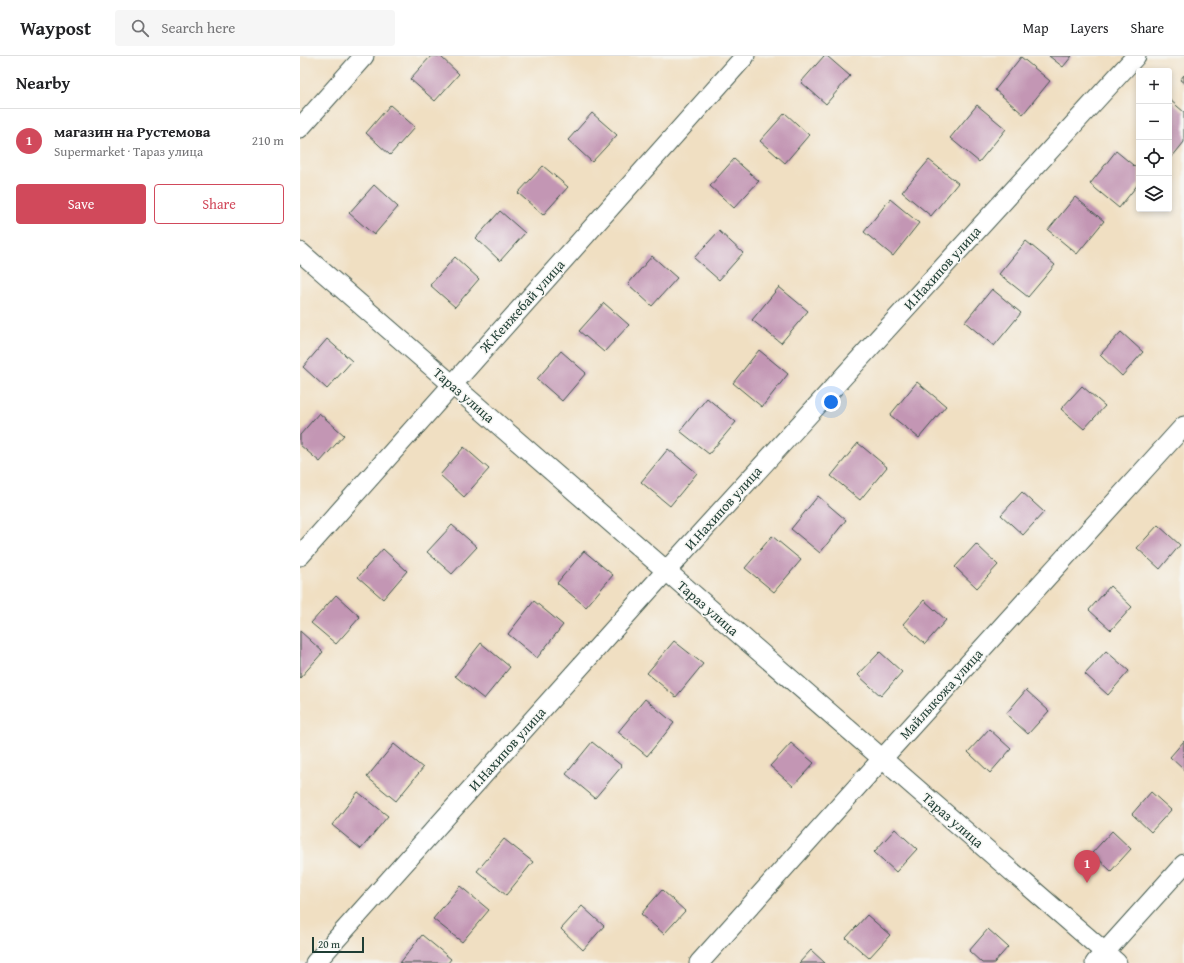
<!DOCTYPE html>
<meta charset="utf-8">
<style>
:root{--surface:#fff;--page:#f6f6f6;--text:#202124;--muted:#757577;--line:#e0e0e0;--accent:#d1495b}
body{margin:0;font-family:"Gentium Book Plus",serif;background:var(--page);color:var(--text)}
.controls{position:absolute;right:12px;top:12px;display:grid;overflow:hidden;border-radius:4px;box-shadow:0 2px 6px #0003}
.controls button{width:36px;height:36px;display:grid;place-items:center;padding:0;border:0;border-bottom:1px solid var(--line);background:var(--surface);color:var(--text);font:20px sans-serif}
.scale{position:absolute;left:12px;bottom:10px;width:52px;box-sizing:border-box;padding-left:4px;border:2px solid #1f3d34;border-top:0;font-size:11px;line-height:14px;white-space:nowrap;color:#1f3d34;-webkit-text-stroke:3px #f6f6f2;paint-order:stroke}
.you{position:absolute;left:531px;top:346px;width:14px;height:14px;margin:-10px;border:3px solid #fff;border-radius:50%;background:#1a73e8;box-shadow:0 0 0 6px #1a73e833}
.badge{display:grid;place-items:center;width:26px;height:26px;border-radius:50%;background:var(--accent);color:#fff;font-size:13px;font-weight:700}
.pin{position:absolute;translate:-50% -33px;filter:drop-shadow(0 1px 2px #0008)}
.pin::after{content:'';position:absolute;top:21px;width:14px;height:12px;background:inherit;clip-path:polygon(0 0,100% 0,50% 100%)}
.list{margin:0;padding:0;list-style:none}
h2{display:flex;justify-content:space-between;align-items:center;height:52px;margin:0;padding:0 16px;font-size:17px}
h2 small{font-size:13px;font-weight:400;color:var(--muted)}
.list li{display:grid;grid-template-columns:26px 1fr auto;gap:12px;align-items:center;box-sizing:border-box;height:64px;padding:0 16px;border-top:1px solid var(--line)}
.list b{display:block;font-size:15px;white-space:nowrap}
.list p{margin:0;font-size:13px;white-space:nowrap;color:var(--muted)}
.list em{font-size:13px;font-style:normal;color:var(--muted)}
.actions{display:flex;gap:8px;padding:12px 16px}
.actions a{flex:1;padding:9px 0;border:1px solid var(--accent);border-radius:4px;text-align:center;font-size:14px;color:var(--accent)}
.actions .main{background:var(--accent);color:#fff}
.icon{flex:none;width:22px;height:22px;fill:none;stroke:currentColor;stroke-width:2;stroke-linecap:round;stroke-linejoin:round}
.map{position:relative;flex:none;width:884px;height:907px;overflow:hidden}
header{display:flex;align-items:center;gap:24px;box-sizing:border-box;height:56px;padding:0 20px;background:var(--surface);border-bottom:1px solid var(--line)}
header strong{font-size:19px}
nav{display:flex;gap:22px;margin-inline-start:auto;font-size:14px}
.search{width:280px;height:36px;background:var(--page);display:flex;align-items:center;gap:10px;box-sizing:border-box;padding:0 14px;border-radius:4px;color:var(--muted);font-size:15px}
main{display:flex}
aside{flex:1;background:var(--surface)}
.map>svg:first-child{display:block}
</style>
<header>
<strong>Waypost</strong>
<div class="search"><svg class="icon" aria-label="search" viewBox="0 0 24 24"><circle cx="10" cy="10" r="6"/><path d="M15 15l6 6"/></svg>Search here</div>
<nav><a>Map</a><a>Layers</a><a>Share</a></nav>
</header>
<main>
<aside>
<h2>Nearby<small></small></h2>
<ul class="list">
<li><span class="badge">1</span><div><b>магазин на Рустемова</b><p>Supermarket · Тараз улица</p></div><em>210 m</em></li>
</ul>
<div class="actions"><a class="main">Save</a><a>Share</a></div>
</aside>
<div class="map">
<svg width="884" height="907" viewBox="0 0 884 907">
<rect width="100%" height="100%" fill="#f6f6f2"/>
<filter id="ink" filterUnits="userSpaceOnUse"><feTurbulence type="fractalNoise" baseFrequency=".025" numOctaves="2"/><feDisplacementMap in="SourceGraphic" scale="8" xChannelSelector="R" yChannelSelector="G"/><feConvolveMatrix kernelMatrix="1 2 1 2 8 2 1 2 1" color-interpolation-filters="sRGB"/></filter>
<filter id="wash" filterUnits="userSpaceOnUse"><feTurbulence type="fractalNoise" baseFrequency=".012" numOctaves="4" result="noise"/><feDisplacementMap in="SourceGraphic" scale="16" xChannelSelector="R" yChannelSelector="G"/><feGaussianBlur stdDeviation="0.9" result="paint"/><feColorMatrix in="noise" values="0 0 0 0 0 0 0 0 0 0 0 0 0 0 0 0 0 1.4 0 .05"/><feComposite in="paint" operator="in"/></filter>
<g filter="url(#wash)">
<rect width="100%" height="100%" fill="#f0dfc2"/>
<g id="blocks">
<g fill="#c396b4">
<polygon points="131,0 140,0 159,18 135,45 110,23"/>
<polygon points="524,0 527,0 550,20 526,48 501,26"/>
<polygon points="749,0 772,0 763,11"/>
<polygon points="721,1 750,25 723,58 695,34"/>
<polygon points="884,19 884,27 880,24"/>
<polygon points="870,44 884,56 884,86 872,101 869,98"/>
<polygon points="90,49 115,71 90,99 66,77"/>
<polygon points="677,49 706,73 679,106 650,82"/>
<polygon points="292,57 317,79 292,106 268,84"/>
<polygon points="485,57 509,79 485,107 460,85"/>
<polygon points="816,95 839,114 839,127 819,152 790,128"/>
<polygon points="434,103 459,125 434,152 410,130"/>
<polygon points="629,104 658,127 631,160 602,136"/>
<polygon points="243,110 268,131 243,159 218,137"/>
<polygon points="74,129 98,151 74,179 49,157"/>
<polygon points="775,141 804,165 777,198 748,174"/>
<polygon points="590,143 619,167 593,200 564,176"/>
<polygon points="200,155 225,177 200,205 176,182"/>
<polygon points="419,175 443,197 419,224 394,202"/>
<polygon points="726,185 755,209 728,241 699,218"/>
<polygon points="352,200 377,222 352,250 328,228"/>
<polygon points="155,201 179,223 155,251 130,229"/>
<polygon points="479,231 508,255 481,287 452,264"/>
<polygon points="692,233 721,257 694,290 665,266"/>
<polygon points="304,247 329,269 304,296 279,275"/>
<polygon points="821,276 843,296 822,320 800,299"/>
<polygon points="27,283 52,305 27,333 3,311"/>
<polygon points="459,294 488,318 462,351 433,327"/>
<polygon points="261,295 286,317 262,345 237,323"/>
<polygon points="617,326 646,350 619,382 590,359"/>
<polygon points="782,330 805,350 784,373 761,353"/>
<polygon points="407,342 436,366 409,398 380,375"/>
<polygon points="19,357 44,379 20,406 0,389 0,379"/>
<polygon points="558,387 587,411 560,444 531,420"/>
<polygon points="164,391 189,413 164,441 140,419"/>
<polygon points="368,393 397,417 370,450 341,426"/>
<polygon points="722,436 744,456 723,479 701,459"/>
<polygon points="518,440 546,464 520,497 491,473"/>
<polygon points="152,469 177,491 152,518 127,496"/>
<polygon points="858,469 880,489 860,513 837,492"/>
<polygon points="472,480 501,504 474,536 445,512"/>
<polygon points="676,488 698,509 677,532 655,511"/>
<polygon points="83,493 107,515 83,543 58,521"/>
<polygon points="284,495 313,519 286,551 257,527"/>
<polygon points="810,530 832,551 811,574 789,554"/>
<polygon points="36,539 60,561 36,588 11,567"/>
<polygon points="624,544 646,564 625,588 603,568"/>
<polygon points="234,545 263,569 237,602 208,578"/>
<polygon points="0,575 23,596 0,622"/>
<polygon points="374,585 403,608 376,641 347,617"/>
<polygon points="181,587 210,611 184,643 155,620"/>
<polygon points="806,595 829,615 808,639 785,618"/>
<polygon points="580,596 602,616 581,640 558,619"/>
<polygon points="726,634 749,655 728,678 706,658"/>
<polygon points="345,643 374,667 347,700 318,676"/>
<polygon points="689,673 711,693 690,717 668,696"/>
<polygon points="884,685 884,714 870,701"/>
<polygon points="292,686 322,710 295,742 266,718"/>
<polygon points="491,687 514,707 493,730 470,710"/>
<polygon points="94,688 123,712 96,745 67,721"/>
<polygon points="58,736 88,760 61,793 32,769"/>
<polygon points="851,736 871,754 851,776 832,758"/>
<polygon points="595,773 617,793 596,816 574,796"/>
<polygon points="812,775 831,793 811,815 792,797"/>
<polygon points="204,783 233,806 206,839 177,815"/>
<polygon points="160,830 189,854 162,886 133,863"/>
<polygon points="362,834 385,855 364,878 341,858"/>
<polygon points="282,850 304,870 283,894 261,873"/>
<polygon points="567,859 590,879 569,902 546,882"/>
<polygon points="688,873 708,891 694,907 682,907 669,895"/>
<polygon points="122,879 151,903 148,907 100,907"/>
<polygon points="511,894 525,907 499,907"/>
</g>
</g>
</g>
<g filter="url(#ink)">
<use href="#blocks" fill-opacity="0" stroke="#3e5549" stroke-width="1"/>
<g fill="none" stroke-linecap="round" stroke-linejoin="round">
<g stroke="#3e5549" stroke-width="21">
<g id="minor">
<polyline points="0,72 64,0"/>
<polyline points="0,196 817,907"/>
<polyline points="0,500 445,0"/>
<polyline points="15,907 366,515 836,0"/>
<polyline points="399,907 582,703 884,370"/>
<polyline points="795,907 884,808"/>
</g>
</g>
<use href="#minor" stroke="#fff" stroke-width="19"/>
</g>
</g>
<g text-anchor="middle" dominant-baseline="central" stroke-width="3" stroke-linejoin="round" paint-order="stroke">
<g font-size="14" fill="#1f3d34" stroke="#f6f6f2">
<text transform="translate(642 212) rotate(-48)">И.Нахипов улица</text>
<text transform="translate(222 250) rotate(-48)">Ж.Кенжебай улица</text>
<text transform="translate(164 339) rotate(41)">Тараз улица</text>
<text transform="translate(423 452) rotate(-48)">И.Нахипов улица</text>
<text transform="translate(408 552) rotate(41)">Тараз улица</text>
<text transform="translate(641 638) rotate(-48)">Майлыкожа улица</text>
<text transform="translate(207 693) rotate(-48)">И.Нахипов улица</text>
<text transform="translate(653 764) rotate(41)">Тараз улица</text>
</g>
</g>
</svg>
<div class="controls">
<button>+</button>
<button>−</button>
<button><svg class="icon" aria-label="locate" viewBox="0 0 24 24"><circle cx="12" cy="12" r="6"/><path d="M12 2v4M12 18v4M2 12h4M18 12h4"/></svg></button>
<button><svg class="icon" aria-label="layers" viewBox="0 0 24 24"><path d="M12 4l9 5-9 5-9-5zM3 14l9 5 9-5"/></svg></button>
</div>
<div class="scale">20 m</div>
<div class="you"></div>
<div class="pin badge" style="left:787px;top:827px">1</div>
</div>
</main>
